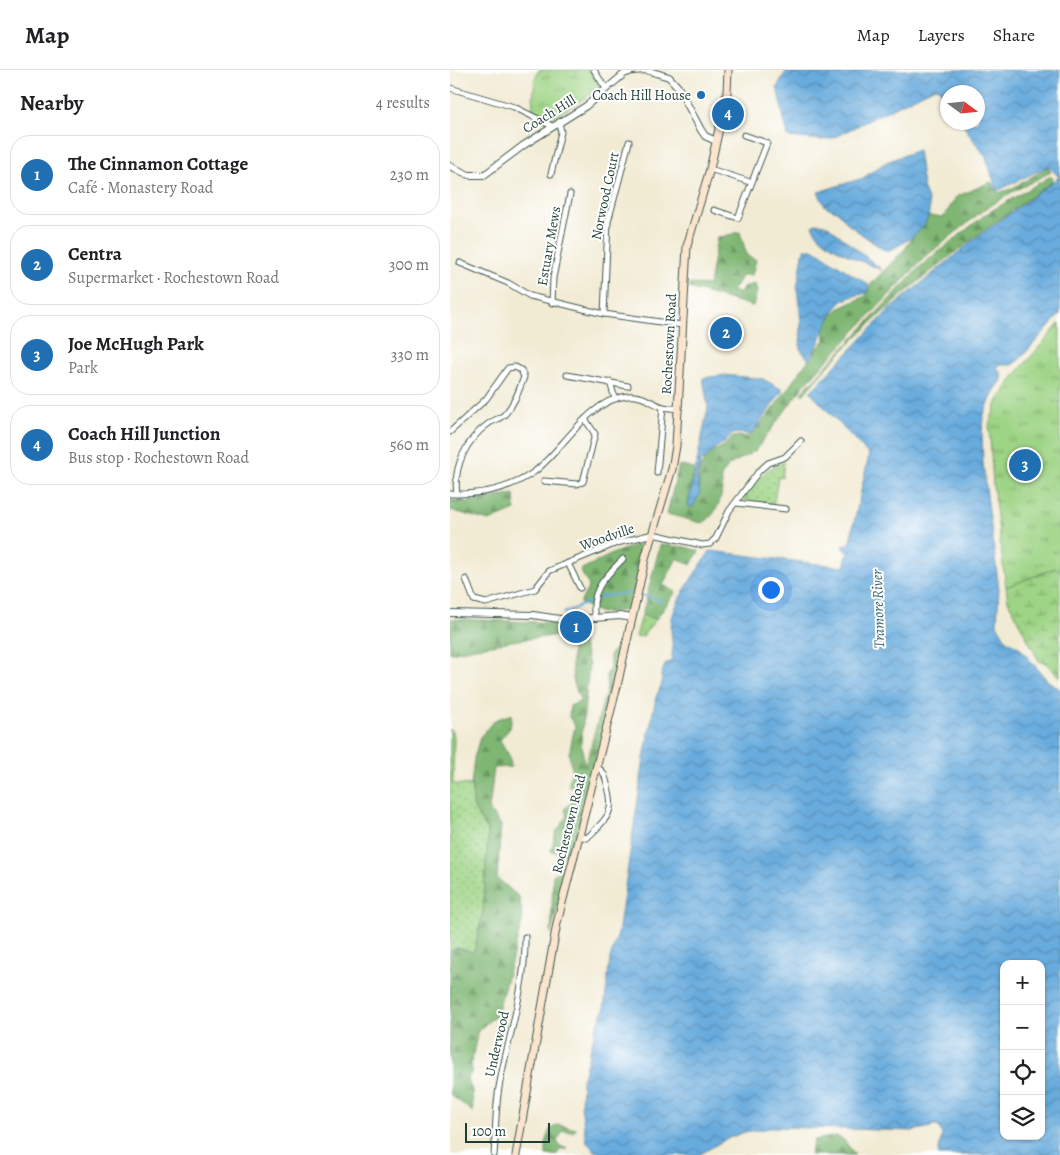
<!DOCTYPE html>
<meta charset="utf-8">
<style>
:root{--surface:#fff;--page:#f6f6f6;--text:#202124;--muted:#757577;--line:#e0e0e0;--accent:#1f6fb2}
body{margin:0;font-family:Alegreya,serif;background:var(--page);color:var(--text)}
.controls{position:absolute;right:15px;bottom:15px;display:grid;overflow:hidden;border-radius:10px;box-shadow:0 1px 4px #0004}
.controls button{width:45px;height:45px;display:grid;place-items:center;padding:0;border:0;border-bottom:1px solid var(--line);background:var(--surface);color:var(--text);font:25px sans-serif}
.compass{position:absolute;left:490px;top:15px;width:45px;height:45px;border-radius:50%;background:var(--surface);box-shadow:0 1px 4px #0004;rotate:105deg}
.scale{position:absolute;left:15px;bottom:12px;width:85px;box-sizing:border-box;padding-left:5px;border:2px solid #1f3d34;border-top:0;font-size:14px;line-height:18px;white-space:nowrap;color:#1f3d34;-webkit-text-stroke:4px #fff;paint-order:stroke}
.you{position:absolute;left:320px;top:519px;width:18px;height:18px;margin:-12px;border:4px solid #fff;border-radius:50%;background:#1a73e8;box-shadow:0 0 0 8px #1a73e833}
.badge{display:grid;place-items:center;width:32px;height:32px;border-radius:50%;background:var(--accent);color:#fff;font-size:16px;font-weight:700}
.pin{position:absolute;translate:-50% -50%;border:2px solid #fff;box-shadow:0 1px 5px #0006}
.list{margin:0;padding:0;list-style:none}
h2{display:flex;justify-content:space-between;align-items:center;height:65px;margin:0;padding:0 20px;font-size:21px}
h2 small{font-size:16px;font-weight:400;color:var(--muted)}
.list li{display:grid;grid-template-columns:32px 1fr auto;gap:15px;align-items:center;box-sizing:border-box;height:80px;margin:0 10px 10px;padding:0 10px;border:1px solid var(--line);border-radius:20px}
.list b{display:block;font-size:19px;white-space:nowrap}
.list p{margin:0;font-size:16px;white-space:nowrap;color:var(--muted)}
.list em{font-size:16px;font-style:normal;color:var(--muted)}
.icon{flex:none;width:28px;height:28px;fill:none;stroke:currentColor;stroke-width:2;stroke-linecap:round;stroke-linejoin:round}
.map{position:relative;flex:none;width:610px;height:1085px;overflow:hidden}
header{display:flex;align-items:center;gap:30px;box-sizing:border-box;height:70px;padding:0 25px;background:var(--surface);border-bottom:1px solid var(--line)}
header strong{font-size:24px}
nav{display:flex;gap:28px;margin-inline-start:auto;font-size:18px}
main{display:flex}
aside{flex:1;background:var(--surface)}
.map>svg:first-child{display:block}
</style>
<header>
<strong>Map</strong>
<nav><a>Map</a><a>Layers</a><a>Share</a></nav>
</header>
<main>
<aside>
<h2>Nearby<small>4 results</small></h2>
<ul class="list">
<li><span class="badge">1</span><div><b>The Cinnamon Cottage</b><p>Café · Monastery Road</p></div><em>230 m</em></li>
<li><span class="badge">2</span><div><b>Centra</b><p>Supermarket · Rochestown Road</p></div><em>300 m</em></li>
<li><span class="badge">3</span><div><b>Joe McHugh Park</b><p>Park</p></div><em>330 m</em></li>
<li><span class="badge">4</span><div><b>Coach Hill Junction</b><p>Bus stop · Rochestown Road</p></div><em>560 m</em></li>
</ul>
</aside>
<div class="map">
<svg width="610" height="1085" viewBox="0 0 610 1085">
<defs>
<pattern id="grass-dots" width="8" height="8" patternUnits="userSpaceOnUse" patternTransform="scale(1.25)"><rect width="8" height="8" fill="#9ed485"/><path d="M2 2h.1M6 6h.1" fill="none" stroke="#80ad6e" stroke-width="1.8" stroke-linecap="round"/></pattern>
<pattern id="forest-firs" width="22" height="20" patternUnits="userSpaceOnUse" patternTransform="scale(1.25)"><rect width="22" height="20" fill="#7eb672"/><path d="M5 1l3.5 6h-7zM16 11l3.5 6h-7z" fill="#67955e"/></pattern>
<pattern id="wetland-marsh" width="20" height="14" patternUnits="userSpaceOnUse" patternTransform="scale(1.25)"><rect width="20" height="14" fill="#9ed485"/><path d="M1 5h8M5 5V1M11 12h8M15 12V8" fill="none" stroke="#80ad6e"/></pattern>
<pattern id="park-tufts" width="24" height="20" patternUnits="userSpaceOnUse" patternTransform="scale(1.25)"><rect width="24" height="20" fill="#9ed485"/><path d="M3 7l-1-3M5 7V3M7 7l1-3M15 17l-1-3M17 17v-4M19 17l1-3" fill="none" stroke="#80ad6e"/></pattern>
<pattern id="water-waves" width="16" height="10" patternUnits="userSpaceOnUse" patternTransform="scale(1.25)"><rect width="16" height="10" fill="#68abdd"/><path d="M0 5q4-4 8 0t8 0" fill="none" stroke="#558cb4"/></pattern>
</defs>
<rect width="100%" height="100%" fill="#fff"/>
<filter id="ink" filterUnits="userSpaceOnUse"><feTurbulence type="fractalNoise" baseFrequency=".02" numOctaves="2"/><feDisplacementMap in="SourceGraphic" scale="10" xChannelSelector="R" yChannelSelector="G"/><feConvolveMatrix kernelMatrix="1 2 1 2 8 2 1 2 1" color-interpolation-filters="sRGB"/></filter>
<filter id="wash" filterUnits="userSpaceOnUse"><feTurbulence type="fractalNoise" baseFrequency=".0096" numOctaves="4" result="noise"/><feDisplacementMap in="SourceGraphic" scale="20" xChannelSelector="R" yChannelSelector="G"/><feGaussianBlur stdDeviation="1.12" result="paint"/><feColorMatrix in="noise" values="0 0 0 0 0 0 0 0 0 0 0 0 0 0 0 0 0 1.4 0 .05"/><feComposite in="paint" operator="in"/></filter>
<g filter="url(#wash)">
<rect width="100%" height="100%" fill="#f2ebd4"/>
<g fill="url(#grass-dots)" stroke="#5e885c">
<path d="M334,392L332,408L328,407L324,433L321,435L295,431V426C308,408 313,400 334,392Z"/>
<polygon points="192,545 206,549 193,566 186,567"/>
<polygon points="0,659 4,666 3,714 21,715 24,738 38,763 33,841 24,882 6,878 0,882"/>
</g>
<g fill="url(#forest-firs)" stroke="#4e7a53">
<path d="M598,97L601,102L562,122L531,142L475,187L355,314L305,381L279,395L271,407C275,422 268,446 252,453L217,444L229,395L244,399L238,435L250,424C247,405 248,391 266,380C273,376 277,375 281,368L288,366L297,367C326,342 348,299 375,270L374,258L377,251L388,239L416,226L422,213L455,179L476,146L494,147L506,127L541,112L548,123L561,119Z"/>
<path d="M599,107H602V112C513,174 423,240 353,325L351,323L472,195L536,144Z"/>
<polygon points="290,162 297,186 306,190 302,205 292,205 282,221 290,224 293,217 305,214 307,221 303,236 239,218 240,214 259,215 267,168"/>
<polygon points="64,424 65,440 39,451 0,440 0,430 18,432"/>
<polygon points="210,475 235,477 249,481 241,495 227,488 213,515 226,522 206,549 192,545"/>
<polygon points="184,476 193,476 193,488 179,540 151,543 130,533 139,516 130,500 164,483"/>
<polygon points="0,549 111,553 111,565 61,571 0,583"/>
<path d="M132,571L139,595L131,672L135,697L157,618L156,605L160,598V584L169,574L163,620L101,864L103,805L110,800L116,788L113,782L101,781L106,762L117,747L115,738L122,732L124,717H118L122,699L119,684L125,656L119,647L120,636L131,631C120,609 122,598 122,575Z"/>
<polygon points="62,644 60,658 50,670 60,687 61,697 44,698 39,740 51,755 47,808 69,827 73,848 47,944 28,961 21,993 22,1001 17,1009 22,1020 23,1042 0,1024 0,882 6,878 24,882 33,841 38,763 24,738 21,715 24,688 30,667 45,650"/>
<polygon points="108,1055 127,1059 122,1062 113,1061 107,1071 110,1076 117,1079 111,1079 106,1085 96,1085 96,1074 100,1059"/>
<polygon points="386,1066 394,1070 405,1085 360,1085 364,1070"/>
</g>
<polygon fill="url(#wetland-marsh)" stroke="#5e885c" points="606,498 610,501 610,608 595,593 589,591 558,531 556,517"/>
<g fill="url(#park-tufts)" stroke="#5e885c">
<polygon points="89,0 140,0 150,18 103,48 82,41 85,8"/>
<polygon points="610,253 610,500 605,498 556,517 543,415 539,355 548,330 566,304"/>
</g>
<g fill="url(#water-waves)" stroke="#447488" fill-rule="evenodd">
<path d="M337,0H610V244L570,289L562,295H549L547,298L552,304V310L545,320L534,344L532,362L533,393L549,519L547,554L556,570L569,577L598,611L610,619V1085H488L492,1064L489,1057L486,1056L462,1061L327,1057L295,1062L276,1069L249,1085H148L136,1071L131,1036L132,1011L146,958L154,940L160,888L168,864L194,688L206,627L212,614L211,604L216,593L221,591C225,577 219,563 222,549C226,528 248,500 260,481L394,497L398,481L393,479L394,475H399L419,385L360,322L440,239L522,171L609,107L598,96L547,121L536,87L511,53L528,52V22H498L497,31L490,19L485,17L383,68L373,70L338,67L327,17ZM554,894H591V1066H554Z"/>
<path d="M468,80C470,92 471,104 473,115C474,122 478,127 479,134C482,158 458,171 438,181L431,178L399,155L388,142L375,136L368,122L413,108L436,92Z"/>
<path d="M367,153L378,156L432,200C411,191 372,177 362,156Z"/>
<path d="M354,179H363L419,215L417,223C410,225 400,226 394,230C378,241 372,273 359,290L350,279L351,252L347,218Z"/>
<path d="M275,305L313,309L333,320L301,365C290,363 281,360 276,372C261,378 263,385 251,391L247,407L250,424L243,437L238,436L258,337L253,308Z"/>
</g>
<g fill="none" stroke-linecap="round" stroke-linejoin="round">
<g stroke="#68abdd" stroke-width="2">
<polyline points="193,525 212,531"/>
<polyline points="114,543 153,526 181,523"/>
</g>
</g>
</g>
<g filter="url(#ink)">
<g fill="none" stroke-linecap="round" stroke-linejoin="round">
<g stroke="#3f574c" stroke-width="7">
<g id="minor">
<polyline points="144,0 156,19"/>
<polyline points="0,18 64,37 102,56"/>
<polyline points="260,99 300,112"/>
<polyline points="101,104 111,62 109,52"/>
<polyline points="264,140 288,148 317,73 294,65"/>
<polyline points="10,193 58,213 80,226 154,244 232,255"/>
<polyline points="102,233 103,208 120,124"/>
<polyline points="154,244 158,152 179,72"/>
<polyline points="117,305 178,316"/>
<polyline points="160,312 165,329"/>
<path d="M0,362L36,329L58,298L65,297L71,300L74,307C69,320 65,333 55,344C50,349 43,350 38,354C16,370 3,397 7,424"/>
<polyline points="207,403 213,337"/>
<polyline points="94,411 127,414 133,412 145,364 135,349"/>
<path d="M0,424C29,425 60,419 84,402C113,380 138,330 177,326C192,324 201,333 213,337C218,338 224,338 229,339"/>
<polyline points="286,433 336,439"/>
<polyline points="118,493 130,518"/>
<polyline points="16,509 24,530 36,533 85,519 99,501 167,473 203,464 252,475 260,474 266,468 279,441 309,401 318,393 335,387 351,371"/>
<path d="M145,548C139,521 156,506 173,489"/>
<path d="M129,766L137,768C155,750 166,744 158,717C155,707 155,702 147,697"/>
<path d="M44,1085C46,1061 45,1036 50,1012C59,964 76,916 75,867"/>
</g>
</g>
<g stroke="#3f574c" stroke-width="8">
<g id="tertiary">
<polyline points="0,96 19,105 34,105 74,75 136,36 174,4 182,1 196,0 219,7 228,17 251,60 255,66 266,71"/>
<polyline points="0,543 83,545 116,550 170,546 182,548"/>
</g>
</g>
<g stroke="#3f574c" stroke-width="9">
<polyline id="secondary" points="66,1085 107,853 167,616 196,485 222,399 226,376 237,176 260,99 277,23 278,0"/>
</g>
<use href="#minor" stroke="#fff" stroke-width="5"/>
<use href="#tertiary" stroke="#fff" stroke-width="6"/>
<use href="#secondary" stroke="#fce5cf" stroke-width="7"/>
</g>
</g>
<circle fill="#1f6fb2" stroke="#fff" stroke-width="2" cx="251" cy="25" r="5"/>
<g text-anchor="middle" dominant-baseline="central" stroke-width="4" stroke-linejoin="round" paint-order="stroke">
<g font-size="14" fill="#1f3d34" stroke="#fff" text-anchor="end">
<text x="241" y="25">Coach Hill House</text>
</g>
<g font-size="14" fill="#1f3d34" stroke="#fff">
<text transform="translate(99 44) rotate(-32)">Coach Hill</text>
<text transform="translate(155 126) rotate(-78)">Norwood Court</text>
<text transform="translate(99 176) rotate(-80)">Estuary Mews</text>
<text transform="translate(219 274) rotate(-87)">Rochestown Road</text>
<text transform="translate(157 467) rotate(-19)">Woodville</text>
<text transform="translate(119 754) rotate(-76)">Rochestown Road</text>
<text transform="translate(47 974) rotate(-77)">Underwood</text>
</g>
<g font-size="15" font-style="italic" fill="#39646f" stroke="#fff">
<text transform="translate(428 539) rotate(-92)">Tramore River</text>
</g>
</g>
</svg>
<div class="controls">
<button>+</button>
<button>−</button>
<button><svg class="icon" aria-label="locate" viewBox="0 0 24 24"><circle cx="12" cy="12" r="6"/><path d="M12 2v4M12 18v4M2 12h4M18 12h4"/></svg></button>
<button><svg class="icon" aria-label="layers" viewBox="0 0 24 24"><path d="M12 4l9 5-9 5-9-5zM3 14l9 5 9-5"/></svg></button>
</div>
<svg class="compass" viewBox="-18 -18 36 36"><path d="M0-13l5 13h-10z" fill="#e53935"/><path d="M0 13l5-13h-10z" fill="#757577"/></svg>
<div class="scale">100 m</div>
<div class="you"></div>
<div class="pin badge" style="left:126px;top:557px">1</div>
<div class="pin badge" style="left:276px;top:263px">2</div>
<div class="pin badge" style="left:575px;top:395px">3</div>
<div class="pin badge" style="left:278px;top:44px">4</div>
</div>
</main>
